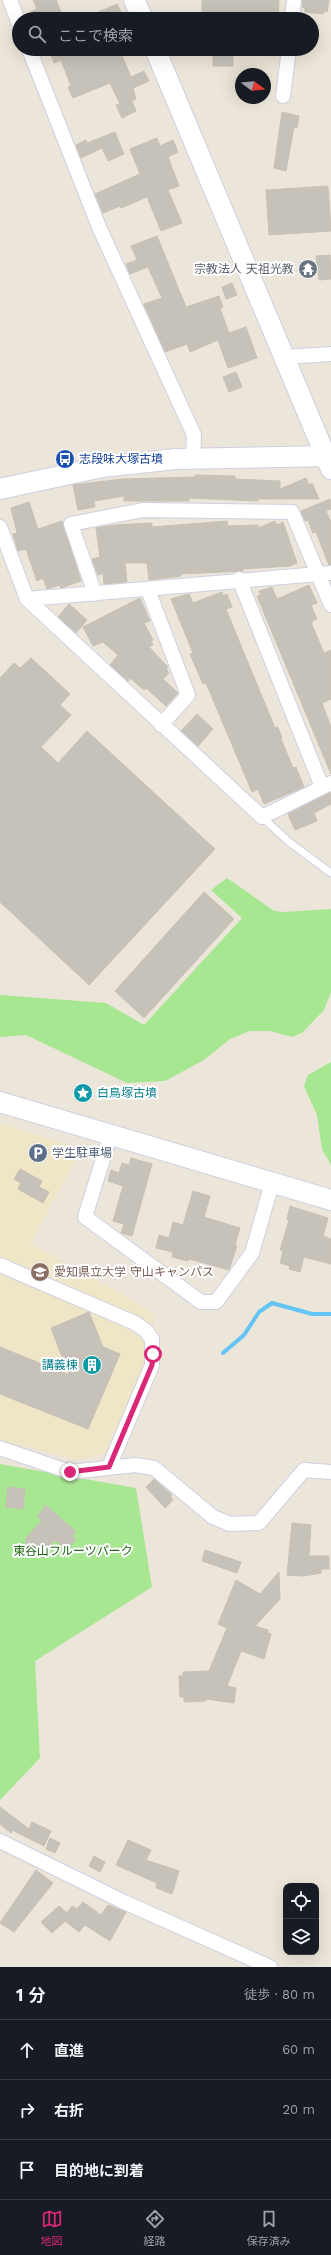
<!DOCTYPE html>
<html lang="ja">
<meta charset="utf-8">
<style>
:root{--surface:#171b24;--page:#20242c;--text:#f1f3f6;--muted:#9ea1a6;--line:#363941;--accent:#db2777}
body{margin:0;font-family:"Work Sans","Noto Sans JP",sans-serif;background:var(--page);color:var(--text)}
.controls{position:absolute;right:12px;bottom:12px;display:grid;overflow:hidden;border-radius:8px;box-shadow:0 4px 16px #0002}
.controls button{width:36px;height:36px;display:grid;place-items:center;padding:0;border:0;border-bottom:1px solid var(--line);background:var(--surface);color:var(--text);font:20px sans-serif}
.compass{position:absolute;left:235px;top:68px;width:36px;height:36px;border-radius:50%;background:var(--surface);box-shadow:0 4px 16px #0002;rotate:106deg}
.stop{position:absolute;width:12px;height:12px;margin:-9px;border:3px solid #db2777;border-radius:50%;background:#fff}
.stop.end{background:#db2777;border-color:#fff;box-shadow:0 1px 4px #0008}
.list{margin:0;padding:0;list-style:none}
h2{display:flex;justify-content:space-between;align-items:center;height:52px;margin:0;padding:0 16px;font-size:17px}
h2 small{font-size:13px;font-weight:400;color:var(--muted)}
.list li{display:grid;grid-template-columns:26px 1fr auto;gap:12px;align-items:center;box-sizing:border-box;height:60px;padding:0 16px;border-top:1px solid var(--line)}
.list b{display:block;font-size:15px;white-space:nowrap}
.list em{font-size:13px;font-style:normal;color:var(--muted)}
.icon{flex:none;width:22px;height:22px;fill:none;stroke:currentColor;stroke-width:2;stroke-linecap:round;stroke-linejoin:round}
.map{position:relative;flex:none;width:331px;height:1967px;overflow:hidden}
.search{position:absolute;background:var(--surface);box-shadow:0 4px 16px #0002;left:12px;right:12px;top:12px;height:44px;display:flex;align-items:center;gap:10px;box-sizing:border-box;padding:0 14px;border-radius:22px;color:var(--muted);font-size:15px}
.sheet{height:232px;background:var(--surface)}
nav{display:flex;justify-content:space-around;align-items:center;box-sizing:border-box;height:56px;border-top:1px solid var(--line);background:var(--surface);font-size:11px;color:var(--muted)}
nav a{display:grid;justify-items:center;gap:2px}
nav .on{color:var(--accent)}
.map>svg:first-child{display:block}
</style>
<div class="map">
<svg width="331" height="1967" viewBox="0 0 331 1967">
<rect width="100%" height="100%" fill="#ece5d9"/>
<polygon fill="#efe5c7" points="0,1123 81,1149 31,1244 131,1299 154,1315 147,1358 105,1453 77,1460 0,1440"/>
<g fill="#a8e791">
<polygon points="227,878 274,911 284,912 331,909 331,992 324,1010 302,1033 292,1037 270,1031 250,1031 230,1039 204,1060 165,1081 127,1083 26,1035 0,1037 0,995 106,1003 144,1025 242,918 211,890"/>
<polygon points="331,1062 331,1165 322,1149 317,1115 304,1086 308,1075"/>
<polygon points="0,1464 136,1488 152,1587 35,1661 40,1758 0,1800"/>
</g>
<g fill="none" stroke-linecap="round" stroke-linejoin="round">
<polyline stroke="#64c4f6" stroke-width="4" points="223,1353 244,1335 259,1312 272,1303 312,1314 331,1314"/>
</g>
<g fill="#c7c2b9" stroke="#c7c1b3">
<polygon points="33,0 56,0 64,19 26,19 25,15 37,9"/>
<polygon points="202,0 279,0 278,19 202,19"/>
<polygon points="302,0 329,0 327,12 324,11 323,14 305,12 305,8 302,7"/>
<polygon points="117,4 123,16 116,19 82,19"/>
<polygon points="49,49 119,49 131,77 144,71 149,81 133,88 136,99 132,101 136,111 122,118 116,105 120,104 110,83 73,98 68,87 71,86 61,60 54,63"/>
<rect x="213" y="49" width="20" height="17"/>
<polygon points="282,112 299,116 297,128 294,127 286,171 274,168"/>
<polygon points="115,132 124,154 108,161 102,148 81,158 76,145 86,140 87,143"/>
<polygon points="157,138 160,146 173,140 178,152 168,157 179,186 168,190 182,223 161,231 147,197 121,208 120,206 103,213 95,194 140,174 130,149"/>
<polygon points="328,186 331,231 269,235 266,190"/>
<polygon points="157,236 186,307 219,296 223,307 220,308 229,333 246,327 257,358 228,368 218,340 190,352 187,344 165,352 144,304 162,298 148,267 130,274 126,264 137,260 131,246"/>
<polygon points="330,255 331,279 319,280 316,256"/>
<polygon points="232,283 237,295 226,299 222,287"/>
<polygon points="236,372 242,387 229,392 223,377"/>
<polygon points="195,475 235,476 235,479 280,481 280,489 306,478 309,485 312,483 319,499 258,499 258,501 189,498 189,501 124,501 124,496 94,501 95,507 78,510 73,485 122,479 195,477"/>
<polygon points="330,499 331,509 326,511 331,522 331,565 329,565 316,532 313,533 308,520 305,521 301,511"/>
<polygon points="29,502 38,529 62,521 81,581 61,588 60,585 47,589 43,578 37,581 26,549 18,551 13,534 17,533 11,508"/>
<polygon points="227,521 228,526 258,525 258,528 275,521 277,525 283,522 297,563 290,566 243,569 243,571 181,574 181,576 149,580 147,563 125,563 127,582 104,584 103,573 98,575 92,559 100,557 96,528 115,525 152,523 152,527"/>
<polygon points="309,585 317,603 311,605 317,619 312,621 312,625 324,653 331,650 331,699 322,703 331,727 331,774 257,596 261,595 259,591 272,587 277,599"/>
<polygon points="222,592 223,596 227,594 232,607 226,609 237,636 275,728 278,727 282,738 281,739 293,768 296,767 304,787 264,804 258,789 252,792 206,683 203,684 190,654 193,653 171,599 189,594 193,603"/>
<polygon points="140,598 150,621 144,623 153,640 151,641 153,645 149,647 168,667 166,669 169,673 163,679 178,693 166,706 146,688 144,690 130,678 128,681 110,665 118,655 103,642 93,646 83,627"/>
<polygon points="69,604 87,620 76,633 58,617"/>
<polygon points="31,658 70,694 60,705 71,715 41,747 58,763 87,731 215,849 89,985 0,902 0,678 14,663 20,668"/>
<polygon points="197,714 213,729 198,746 181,731"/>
<polygon points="331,792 331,804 314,813 317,821 295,830 288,814"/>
<polygon points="204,892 234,919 144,1018 115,991"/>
<polygon points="131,1158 152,1164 132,1236 121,1233 124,1224 113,1221 123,1186 108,1181 111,1170 119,1173 122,1163 129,1165"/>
<polygon points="20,1169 42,1181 39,1187 49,1192 43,1203 18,1189 21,1183 14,1179"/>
<polygon points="193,1191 210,1196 204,1217 240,1228 235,1245 237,1246 229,1270 189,1259 188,1261 172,1257 173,1252 156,1248 159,1235 169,1238 173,1222 183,1225"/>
<polygon points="290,1206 328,1218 323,1236 331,1239 331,1264 304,1257 300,1272 289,1269 290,1266 280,1263 283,1251 280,1250 289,1220 287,1219"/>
<polygon points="89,1312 103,1347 120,1354 88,1429 0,1394 0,1347 69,1375 51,1328"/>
<polygon points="154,1479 172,1495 170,1496 173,1500 165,1508 146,1487"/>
<polygon points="8,1487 25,1489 23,1509 6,1507"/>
<polygon points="46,1505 76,1532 72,1536 76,1539 67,1550 55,1540 40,1558 36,1554 33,1558 22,1548 27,1541 25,1539 42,1520 37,1516"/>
<polygon points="292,1523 311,1525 309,1556 329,1556 329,1569 321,1569 321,1573 304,1576 287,1575"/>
<polygon points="205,1550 241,1562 237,1573 202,1561"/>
<polygon points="279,1572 280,1599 255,1626 268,1630 268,1633 271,1634 264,1659 241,1651 227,1686 236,1688 234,1703 206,1699 206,1701 184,1702 184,1697 180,1697 179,1676 183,1676 183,1672 209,1671 227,1628 218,1624 236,1580 260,1594"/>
<polygon points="0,1807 29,1829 32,1822 51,1831 44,1846 12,1830 11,1833 0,1824"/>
<polygon points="50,1838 60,1843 55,1853 46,1849"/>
<polygon points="128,1840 151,1850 146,1860 179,1871 172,1894 156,1888 157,1883 116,1865"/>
<polygon points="94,1856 105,1862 100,1872 89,1866"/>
<polygon points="36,1870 53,1883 14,1932 0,1923"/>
<polygon points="83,1902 101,1915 108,1905 126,1912 110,1941 85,1925 79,1932 65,1921 52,1933 41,1922 59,1906 67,1913 72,1906 77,1909"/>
</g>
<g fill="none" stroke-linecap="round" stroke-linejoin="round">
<g stroke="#ced0e3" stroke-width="9">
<polyline id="lane" points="262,817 289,842 331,873"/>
</g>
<g stroke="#ced0e3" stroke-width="16">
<g id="street">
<polyline points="10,0 19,24"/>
<polyline points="292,19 294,0"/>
<polyline points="29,49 99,227 194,435 193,459"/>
<polyline points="283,96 289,49"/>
<polyline points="284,357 331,354"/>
<polyline points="0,527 27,599 262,817 331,783"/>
<polyline points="239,579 322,787"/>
<polyline points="148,590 188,695 161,725"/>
<polyline points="95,594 71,524 143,510 292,512 331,605"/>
<polyline points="27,599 331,573"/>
<polyline points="111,1133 85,1217 201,1302 216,1302 252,1253 272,1183"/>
<polyline points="0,1265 135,1323 146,1331 152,1339 152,1365 109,1467"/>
<polyline points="0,1448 70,1472 135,1465 154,1468 213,1517 230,1524 259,1523 304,1470 331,1472"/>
<polyline points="0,1841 124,1902 270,1967"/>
</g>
</g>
<g stroke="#ced0e3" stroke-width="22">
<g id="secondary">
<polyline points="134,0 143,19"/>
<polyline points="155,49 331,469"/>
<polyline points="0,489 102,467 176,459 331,456"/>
<polyline points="0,1102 331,1200"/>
</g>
</g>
<use href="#lane" stroke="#fff" stroke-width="7"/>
<use href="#street" stroke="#fff" stroke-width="14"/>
<use href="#secondary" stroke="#fff" stroke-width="20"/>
</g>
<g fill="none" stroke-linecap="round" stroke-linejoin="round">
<polyline stroke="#db2777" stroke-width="5" points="70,1472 109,1467 152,1365 153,1354"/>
</g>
<defs>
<g id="temple-disc" transform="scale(1)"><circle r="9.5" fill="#6b7280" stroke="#fff"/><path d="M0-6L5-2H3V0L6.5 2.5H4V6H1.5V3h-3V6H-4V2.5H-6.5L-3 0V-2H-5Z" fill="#fff"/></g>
<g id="bus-disc" transform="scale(1)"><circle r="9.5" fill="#1a4fb4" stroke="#fff"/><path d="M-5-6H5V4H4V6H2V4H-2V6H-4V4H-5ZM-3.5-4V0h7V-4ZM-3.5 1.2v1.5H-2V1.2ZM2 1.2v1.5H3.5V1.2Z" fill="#fff"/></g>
<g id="sight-disc" transform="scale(1)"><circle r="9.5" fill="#0f9aa8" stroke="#fff"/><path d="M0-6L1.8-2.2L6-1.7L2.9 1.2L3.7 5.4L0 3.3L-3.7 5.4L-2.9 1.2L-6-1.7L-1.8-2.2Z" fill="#fff"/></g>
<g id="parking-disc" transform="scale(1)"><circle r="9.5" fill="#5c6f8a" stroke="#fff"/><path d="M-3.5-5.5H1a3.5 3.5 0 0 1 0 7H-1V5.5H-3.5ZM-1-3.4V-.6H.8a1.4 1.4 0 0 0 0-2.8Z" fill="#fff"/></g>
<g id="university-disc" transform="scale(1)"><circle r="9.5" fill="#8d6e63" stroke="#fff"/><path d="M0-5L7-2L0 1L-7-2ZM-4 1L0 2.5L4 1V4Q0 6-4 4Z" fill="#fff"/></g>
<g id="building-disc" transform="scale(1)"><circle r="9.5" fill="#0f9aa8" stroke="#fff"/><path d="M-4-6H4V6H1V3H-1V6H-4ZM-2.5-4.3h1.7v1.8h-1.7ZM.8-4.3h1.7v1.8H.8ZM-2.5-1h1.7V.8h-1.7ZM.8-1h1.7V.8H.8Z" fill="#fff"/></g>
</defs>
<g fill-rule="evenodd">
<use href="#temple-disc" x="308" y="269"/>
<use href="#bus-disc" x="65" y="459"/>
<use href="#sight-disc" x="83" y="1093"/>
<use href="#parking-disc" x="38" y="1153"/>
<use href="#university-disc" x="40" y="1272"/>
<use href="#building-disc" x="92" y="1365"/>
</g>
<g text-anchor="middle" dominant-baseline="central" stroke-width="4" stroke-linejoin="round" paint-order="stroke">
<g font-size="12" fill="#5b616d" stroke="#fff" text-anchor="end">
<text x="294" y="269">宗教法人 天祖光教</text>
</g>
<g font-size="12" fill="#164399" stroke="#fff" text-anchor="start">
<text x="79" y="459">志段味大塚古墳</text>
</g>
<g font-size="12" fill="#0d838f" stroke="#fff" text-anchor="start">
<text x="97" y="1093">白鳥塚古墳</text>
<text x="78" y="1365" text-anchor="end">講義棟</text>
</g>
<g font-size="12" fill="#4e5e75" stroke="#fff" text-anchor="start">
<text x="52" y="1153">学生駐車場</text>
</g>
<g font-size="12" fill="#785e54" stroke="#fff" text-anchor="start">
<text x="54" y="1272">愛知県立大学 守山キャンパス</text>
</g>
<g font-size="12" fill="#206915" stroke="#fff">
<text x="73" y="1551">東谷山フルーツパーク</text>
</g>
</g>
</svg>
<div class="controls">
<button><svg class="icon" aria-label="locate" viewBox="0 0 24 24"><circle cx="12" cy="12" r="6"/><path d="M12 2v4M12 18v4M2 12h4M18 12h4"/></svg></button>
<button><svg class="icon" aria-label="layers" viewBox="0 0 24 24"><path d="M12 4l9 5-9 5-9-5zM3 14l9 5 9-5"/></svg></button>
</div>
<svg class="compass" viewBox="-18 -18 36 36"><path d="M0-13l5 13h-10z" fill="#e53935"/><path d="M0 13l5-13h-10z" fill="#9ea1a6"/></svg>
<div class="stop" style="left:153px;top:1354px"></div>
<div class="stop end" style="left:70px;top:1472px"></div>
<div class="search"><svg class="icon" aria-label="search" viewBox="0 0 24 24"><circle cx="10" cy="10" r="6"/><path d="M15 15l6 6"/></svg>ここで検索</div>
</div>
<section class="sheet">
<h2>1 分<small>徒歩 · 80 m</small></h2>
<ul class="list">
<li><svg class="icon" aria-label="ahead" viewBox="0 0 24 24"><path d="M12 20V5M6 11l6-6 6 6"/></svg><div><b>直進</b></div><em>60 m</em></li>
<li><svg class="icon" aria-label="right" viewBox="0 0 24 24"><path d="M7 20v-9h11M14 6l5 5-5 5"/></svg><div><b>右折</b></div><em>20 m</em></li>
<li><svg class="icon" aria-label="arrive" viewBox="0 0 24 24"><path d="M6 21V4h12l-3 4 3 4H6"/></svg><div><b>目的地に到着</b></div></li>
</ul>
</section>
<nav>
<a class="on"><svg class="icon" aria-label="map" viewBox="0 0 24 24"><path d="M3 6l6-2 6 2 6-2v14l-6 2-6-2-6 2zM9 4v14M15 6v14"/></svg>地図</a>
<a><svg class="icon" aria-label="directions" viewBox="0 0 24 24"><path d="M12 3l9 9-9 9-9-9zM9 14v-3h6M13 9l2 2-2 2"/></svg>経路</a>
<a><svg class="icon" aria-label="saved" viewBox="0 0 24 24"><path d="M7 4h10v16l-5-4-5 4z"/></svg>保存済み</a>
</nav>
